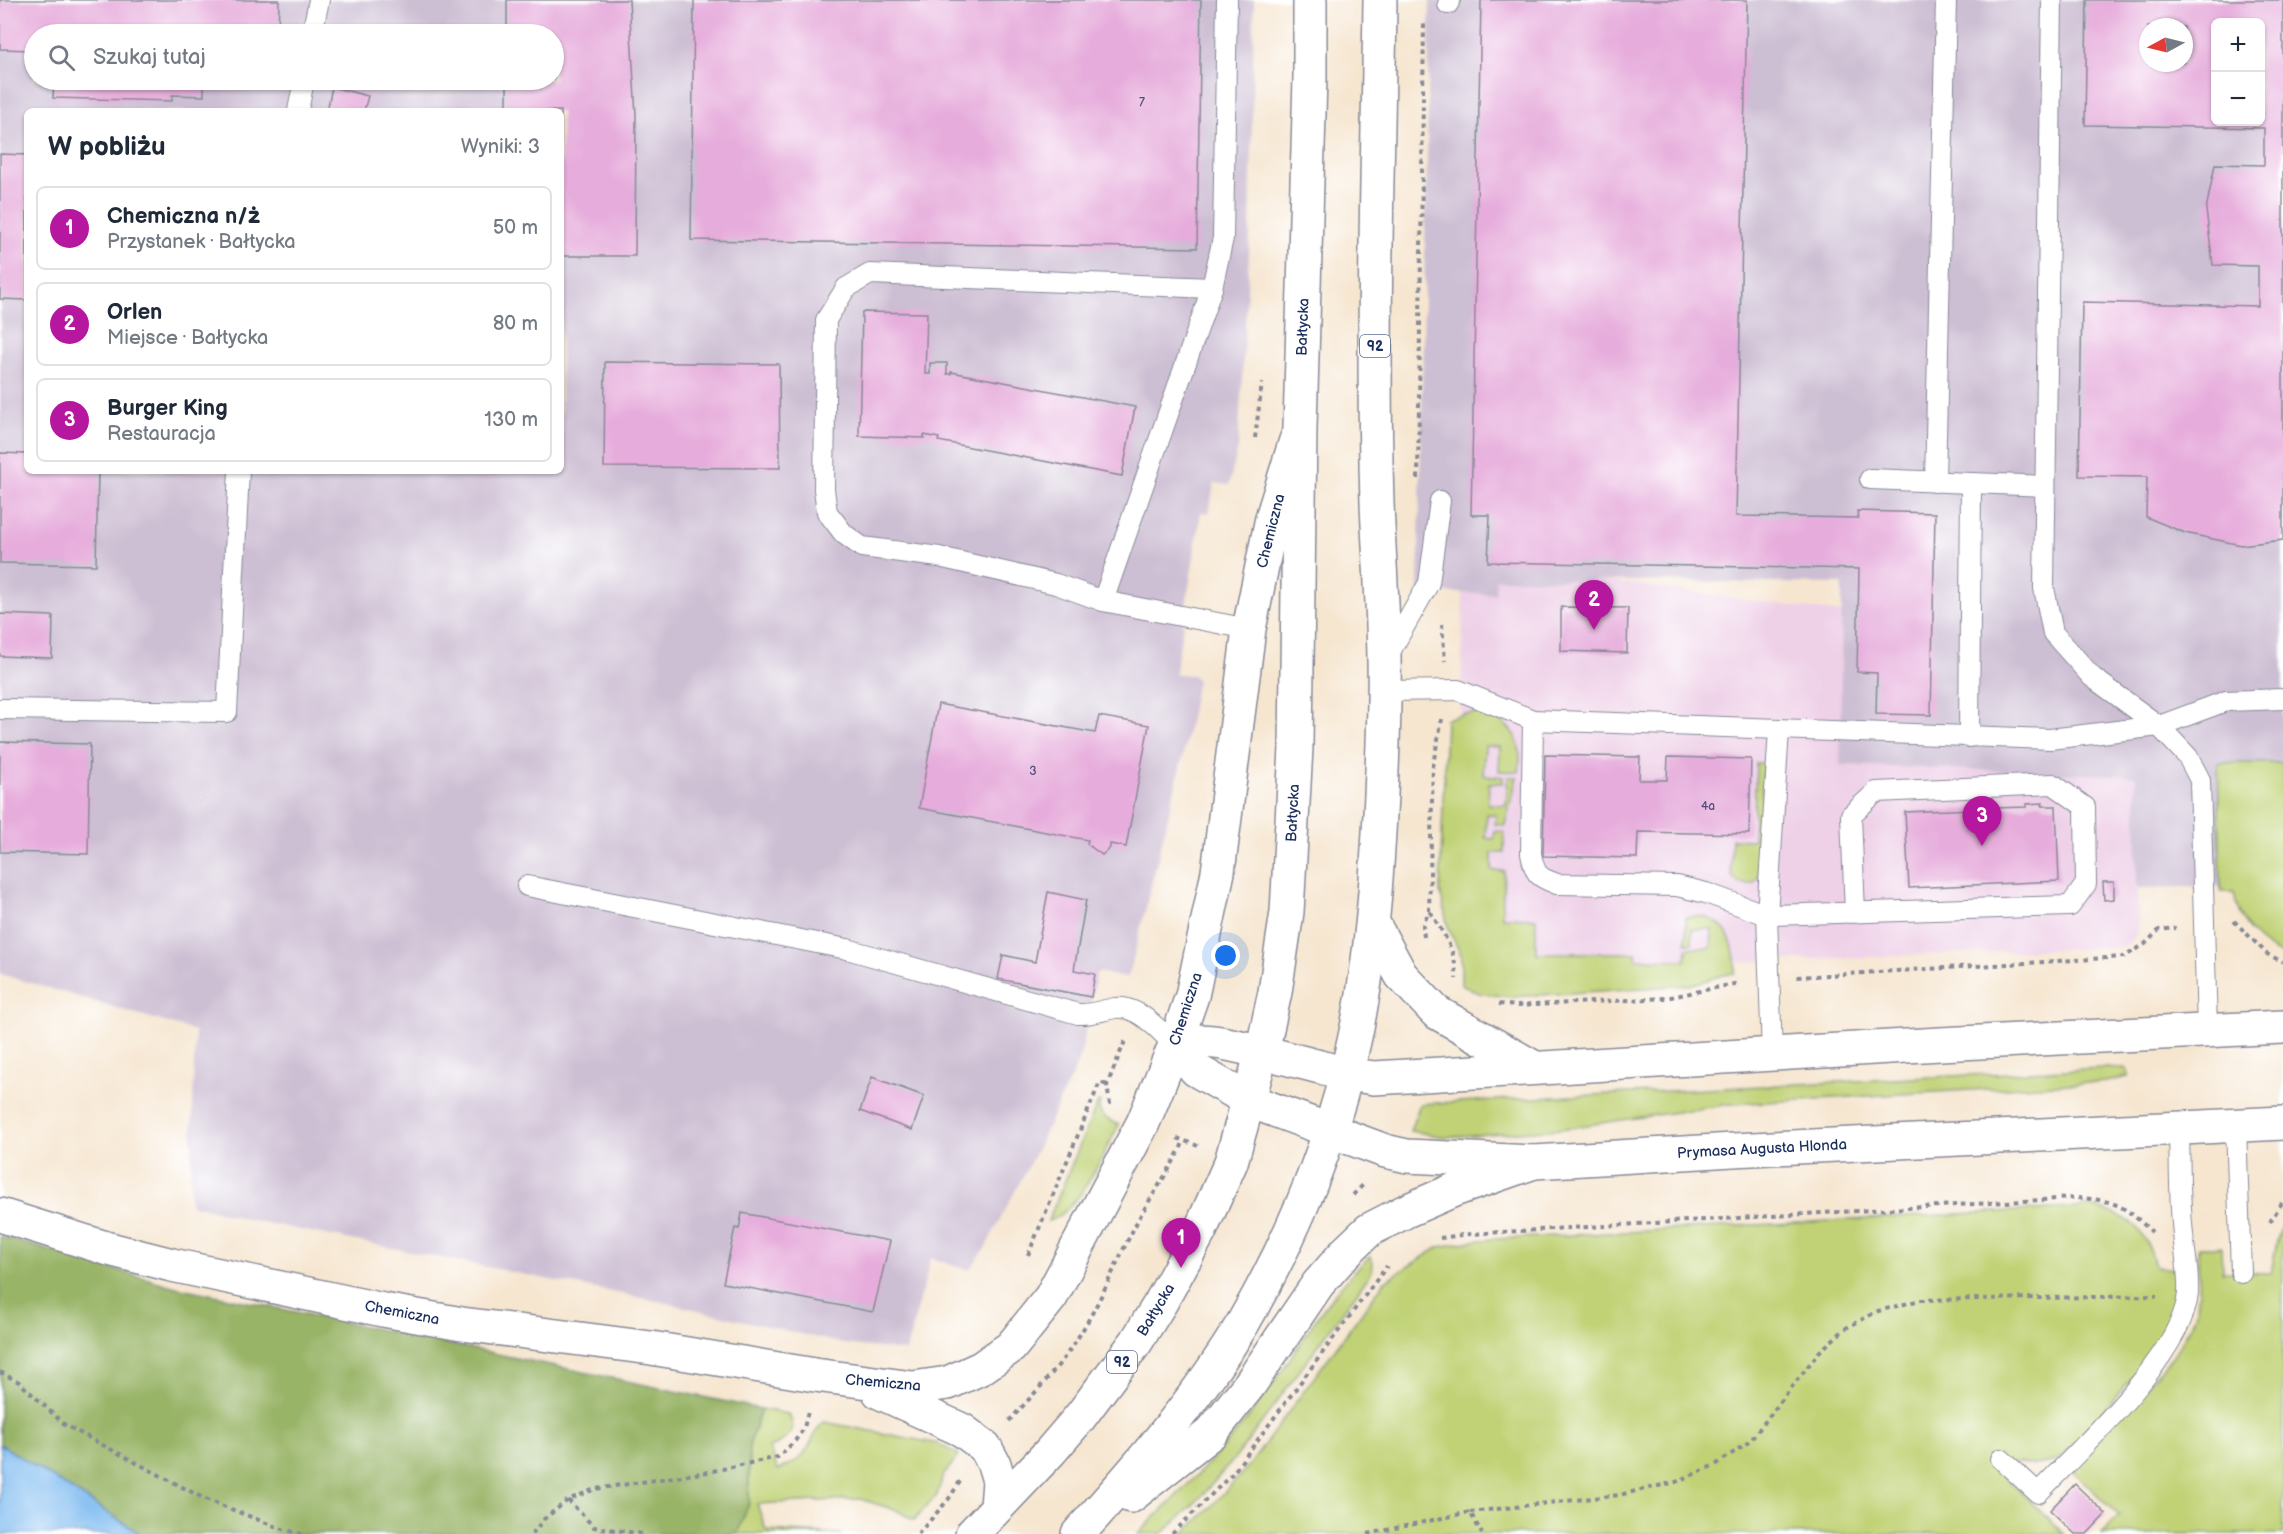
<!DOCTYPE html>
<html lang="pl">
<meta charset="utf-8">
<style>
:root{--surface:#fff;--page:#f6f6f7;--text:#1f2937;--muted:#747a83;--line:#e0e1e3;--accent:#b5179e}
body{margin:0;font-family:"Balsamiq Sans",sans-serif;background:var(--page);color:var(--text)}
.controls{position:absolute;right:18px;top:18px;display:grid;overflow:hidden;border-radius:9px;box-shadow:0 2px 4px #0004}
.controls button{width:54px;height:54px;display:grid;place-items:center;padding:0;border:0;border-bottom:2px solid var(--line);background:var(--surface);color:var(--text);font:30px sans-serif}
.compass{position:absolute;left:2139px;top:18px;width:54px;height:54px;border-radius:50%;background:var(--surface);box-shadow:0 2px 4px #0004;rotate:263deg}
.you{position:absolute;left:1226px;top:956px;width:21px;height:21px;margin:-15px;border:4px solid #fff;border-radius:50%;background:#1a73e8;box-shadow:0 0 0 9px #1a73e833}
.badge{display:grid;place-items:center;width:39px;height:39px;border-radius:50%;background:var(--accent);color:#fff;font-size:20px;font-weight:700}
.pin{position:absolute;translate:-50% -50px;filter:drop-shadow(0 2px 3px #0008)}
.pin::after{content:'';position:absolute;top:32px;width:21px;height:18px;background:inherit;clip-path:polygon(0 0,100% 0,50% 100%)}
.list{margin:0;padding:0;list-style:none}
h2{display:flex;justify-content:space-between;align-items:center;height:78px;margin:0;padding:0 24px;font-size:26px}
h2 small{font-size:20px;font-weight:400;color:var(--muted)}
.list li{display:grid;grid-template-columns:39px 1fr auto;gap:18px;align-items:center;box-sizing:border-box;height:84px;margin:0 12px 12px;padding:0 12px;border:2px solid var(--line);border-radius:9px}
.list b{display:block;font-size:22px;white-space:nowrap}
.list p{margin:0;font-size:20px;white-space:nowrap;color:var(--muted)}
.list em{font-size:20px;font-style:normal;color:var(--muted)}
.icon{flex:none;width:33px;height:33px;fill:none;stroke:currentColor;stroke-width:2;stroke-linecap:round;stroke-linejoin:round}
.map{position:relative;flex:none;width:2283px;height:1534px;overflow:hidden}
.search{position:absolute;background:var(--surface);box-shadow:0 2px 4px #0004;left:24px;top:24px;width:540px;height:66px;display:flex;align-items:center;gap:15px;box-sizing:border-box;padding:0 21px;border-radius:33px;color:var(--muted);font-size:22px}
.panel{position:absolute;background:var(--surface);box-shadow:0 2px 4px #0004;left:24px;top:108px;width:540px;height:366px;border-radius:9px}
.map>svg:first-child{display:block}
</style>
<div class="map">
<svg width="2283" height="1534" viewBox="0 0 2283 1534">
<rect width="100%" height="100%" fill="#fff"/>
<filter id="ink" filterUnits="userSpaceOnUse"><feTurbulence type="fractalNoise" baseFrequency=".0167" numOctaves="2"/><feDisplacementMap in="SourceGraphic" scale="12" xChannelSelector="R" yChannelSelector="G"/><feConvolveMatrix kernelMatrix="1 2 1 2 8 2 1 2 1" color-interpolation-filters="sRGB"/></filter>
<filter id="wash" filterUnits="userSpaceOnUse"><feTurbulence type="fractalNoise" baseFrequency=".008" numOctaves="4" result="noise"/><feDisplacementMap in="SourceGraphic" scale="24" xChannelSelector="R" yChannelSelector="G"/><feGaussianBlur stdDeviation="1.35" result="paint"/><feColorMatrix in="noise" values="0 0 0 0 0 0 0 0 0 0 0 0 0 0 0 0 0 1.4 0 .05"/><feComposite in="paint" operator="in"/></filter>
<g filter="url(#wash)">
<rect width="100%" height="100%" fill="#f6e6d0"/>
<polygon fill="#eed0e7" points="1495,579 1601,580 1842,613 1840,765 2136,776 2138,933 2124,947 1491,972 1460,761 1463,593 1495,594"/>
<g fill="#ccbed3" fill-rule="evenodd">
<path d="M0,0H1254L1250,237L1238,448L1229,485L1214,483L1209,513L1201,512L1175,674L1193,675L1197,680L1183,755L1131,968L1127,978L1097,972L1080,1058L1033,1157L984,1250L969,1270L931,1258L906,1351L844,1344L667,1303L246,1219L190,1204L195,1031L0,974ZM34,34H554V80H34ZM27,111H561V471H27Z"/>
<path d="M1430,0H2283V885L2137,888L2136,776L1840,765L1842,584L1496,579L1495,594L1418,592ZM2216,22H2260V122H2216ZM2148,27H2184V63H2148Z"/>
</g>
<g fill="#c0d275" stroke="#6e806a" stroke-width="1.5">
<path d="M1481,713C1512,722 1524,740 1519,772L1499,771L1500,747L1485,746L1483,775L1503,777V783H1489L1488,804L1506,805L1508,777H1517L1505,825L1495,824L1496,815L1487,814L1485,838L1494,839L1495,831L1504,832V853H1492V871H1504L1502,917L1536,918V953H1636L1637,959L1686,960L1687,948H1711L1712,929H1692V943H1686V917C1723,911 1737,941 1735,973C1718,975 1704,982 1688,985L1510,997L1479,993L1461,985V955L1448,927L1440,891L1446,719L1464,714Z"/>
<path d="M1756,763H1763L1760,874L1754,883C1724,891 1731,859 1732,839L1753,840Z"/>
<path d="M2218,763H2283V955C2255,943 2238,922 2234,892H2221Z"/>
<polygon points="2105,1068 2124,1069 2128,1072 2128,1077 2106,1082 1731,1104 1560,1129 1445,1137 1410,1131 1420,1104"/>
<path d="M1098,1102H1100C1096,1117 1108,1119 1119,1125C1103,1154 1080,1211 1048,1221Z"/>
<path d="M2089,1207C2128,1213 2146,1228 2155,1267L2176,1269L2180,1300L2160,1347L2061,1458L2048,1463L2033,1465L2018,1463L1994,1466L2064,1534H1183L1210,1508L1251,1463L1385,1281L1439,1247L1479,1240Z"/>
<polygon points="2283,1222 2283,1534 2101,1534 2119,1516 2071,1469 2174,1355 2190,1328 2197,1309 2199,1292 2198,1247 2221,1247 2222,1272 2271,1273 2278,1236"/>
<path d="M1371,1256L1373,1263L1372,1272L1237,1456L1197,1501L1162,1534H1138C1179,1493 1222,1453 1257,1406C1295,1357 1323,1296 1371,1256Z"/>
<path d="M761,1409L788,1414C800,1431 784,1442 769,1448L778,1470C793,1464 804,1458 811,1442C815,1434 816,1428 824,1422L939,1444L959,1455L943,1476L937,1495L914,1520L896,1510L860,1499L757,1504L766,1530L842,1534H737L749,1503V1446Z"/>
</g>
<polygon fill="#98b466" stroke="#5a7262" stroke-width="1.5" points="0,1236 176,1287 761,1409 749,1446 749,1503 737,1534 141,1534 0,1444"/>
<polygon fill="#7dbaf0" stroke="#4c74a7" stroke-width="1.5" points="0,1444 141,1534 0,1534"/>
<g id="blocks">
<g fill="#e6acdb" fill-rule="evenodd">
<polygon points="0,0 279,0 278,34 34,34 34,50 0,49"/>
<polygon points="507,0 629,0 636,115 635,256 561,256 561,111 507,111 507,80 554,80 554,34 507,34"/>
<polygon points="694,0 1201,0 1197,248 691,240"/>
<polygon points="1481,0 1747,0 1736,516 1858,518 1857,511 1935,513 1931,715 1876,714 1877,673 1857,672 1859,569 1488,562 1490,515 1471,515"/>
<path d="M2087,0H2283V540L2241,545L2185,533L2146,517L2147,477L2079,476L2082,302L2258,306V266L2213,265L2206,210L2215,164L2264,165V128L2085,125ZM2216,22H2260V122H2216ZM2148,27H2184V63H2148Z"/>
<polygon points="54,80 204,80 204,96 172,95 172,101 53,98"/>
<polygon points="332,87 368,96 364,111 327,111"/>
<polygon points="0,154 27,155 27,300 0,299"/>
<polygon points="862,312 927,313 925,374 930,374 930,363 947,363 947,374 951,374 951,372 1135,407 1122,476 938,441 939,438 924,435 924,438 859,436"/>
<polygon points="605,362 779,364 780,468 604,467"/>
<polygon points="0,453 27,454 27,471 98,471 96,565 0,563"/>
<polygon points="1561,607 1628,608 1627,653 1561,651"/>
<polygon points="0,614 53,616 52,658 0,656"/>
<polygon points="938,704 1095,733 1099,716 1149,725 1126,847 1110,844 1110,848 1102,855 1087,844 1088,840 919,808"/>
<polygon points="0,742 90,744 88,854 0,852"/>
<polygon points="1545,755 1640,757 1639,780 1667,780 1668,757 1751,759 1749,834 1638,832 1637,858 1543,856"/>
<polygon points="2043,803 2042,806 2056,806 2059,881 1909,888 1905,812 1973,809 1974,806 1993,805 1994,808 2027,807 2027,804"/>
<polygon points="2103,882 2114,882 2114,899 2104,900"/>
<polygon points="1048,892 1086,900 1074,970 1095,974 1091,997 998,979 1003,955 1035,962"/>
<polygon points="872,1077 924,1096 912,1130 860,1111"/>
<polygon points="742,1213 890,1241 873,1312 723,1283 735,1228 739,1229"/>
<polygon points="2075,1484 2106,1514 2087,1534 2075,1534 2050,1510"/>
</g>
</g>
</g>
<g filter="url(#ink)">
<use href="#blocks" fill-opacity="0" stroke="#888a97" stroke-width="1.5"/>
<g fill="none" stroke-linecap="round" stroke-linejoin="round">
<g stroke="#888a97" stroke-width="22">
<g id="service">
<polyline points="2052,0 2044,588 2053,633 2092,677 2159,726 2188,757 2200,780 2207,1030"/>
<polyline points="1448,4 1450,0"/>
<polyline points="312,34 319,0"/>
<polyline points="298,111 304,80"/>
<polyline points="1212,288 1223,238 1227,0"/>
<polyline points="1870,479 1971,483"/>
<polyline points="1935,482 1946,0"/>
<polyline points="1103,601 1212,288 870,274 846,288 826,320 824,489 827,512 844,534 862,547 939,557 1056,584 1103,601 1249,629"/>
<polyline points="1387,657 1429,583 1440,501"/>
<polyline points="1383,691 1458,690 1533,720 2050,739 2159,726 2226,701 2283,699"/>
<polyline points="0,709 227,712 239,471"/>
<path d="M1533,720L1531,854C1535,874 1537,877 1557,884L1677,886L1706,893L1767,915L2070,906L2086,884L2085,807L2053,784L1876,792L1851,815L1855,913"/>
<polyline points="1969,737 1971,483 2045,486"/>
<path d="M527,886L847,949L1078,1014C1092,1015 1102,1010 1115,1008C1139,1005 1159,1031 1175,1045"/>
<polyline points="1772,1054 1767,915 1779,730"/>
<polyline points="2236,1125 2241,1273"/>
<path d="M2001,1459L2038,1493C2080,1449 2184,1353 2188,1293C2189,1273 2185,1254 2183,1234C2179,1199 2180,1163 2179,1129"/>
</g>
</g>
<g stroke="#888a97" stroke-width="36">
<g id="minor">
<polyline points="1175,1045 1196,1070 1250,1101"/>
<path d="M1175,1045C1205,1036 1232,1045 1262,1052"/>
<polyline points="0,1215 109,1249 172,1265 383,1310 462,1324 651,1348 815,1375 913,1388 948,1383 981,1368 1011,1347 1051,1297 1143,1123 1175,1045 1192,996 1218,872 1249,629 1272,518 1296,440"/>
<polyline points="879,1392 962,1430 985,1447 994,1464 999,1481 997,1507"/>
</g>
</g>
<g stroke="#888a97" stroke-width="36">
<g id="secondary">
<polyline points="1373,923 1401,975 1436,1012 1533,1067"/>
<polyline points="1262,1052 1347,1074 1374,1078 1940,1044 2283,1027"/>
<polyline points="1250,1101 1385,1151 1407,1156 1534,1162 1733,1150 2283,1123"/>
</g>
</g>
<g stroke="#888a97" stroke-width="36">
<g id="primary">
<polyline points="1131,1496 1211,1433 1250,1384 1318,1284 1346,1252 1369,1230 1406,1211 1454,1190 1534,1162"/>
<polyline points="972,1534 1050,1452 1080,1417 1136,1342 1161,1302 1200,1231 1231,1162 1262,1052 1275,992 1287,912 1296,748 1300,427 1310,78 1310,0"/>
<path d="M1078,1534C1137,1468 1197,1400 1243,1323C1294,1235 1334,1137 1355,1037C1372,958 1377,876 1381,795C1383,750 1385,703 1384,657C1383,606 1379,555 1377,503C1372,336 1378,168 1380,0"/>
</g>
</g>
<g stroke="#888a97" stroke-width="4" stroke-dasharray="4.5 4.5" stroke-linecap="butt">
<polyline points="1255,438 1262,383"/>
<polyline points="1418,479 1424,22"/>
<polyline points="1442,624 1445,661"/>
<path d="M1430,912C1444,934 1457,952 1456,979"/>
<polyline points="2234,921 2267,954 2283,962"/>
<polyline points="1424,937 1423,925 1429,911 1433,764 1442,719"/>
<polyline points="1797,977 2124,957 2145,944 2159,930 2176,928"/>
<polyline points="1499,1004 1517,1006 1666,998 1739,983"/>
<polyline points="1110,1105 1107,1085 1125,1041"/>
<polyline points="1177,1138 1198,1146"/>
<polyline points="1353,1195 1365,1183"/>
<polyline points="2270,1222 2283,1201"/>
<path d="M1440,1238L1470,1234L2074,1198C2113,1199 2124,1205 2152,1232"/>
<polyline points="1028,1255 1100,1082 1107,1085"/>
<polyline points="0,1372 19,1382 65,1425 203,1498 279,1528 302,1534"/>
<path d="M1009,1421C1033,1395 1058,1369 1077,1339C1101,1302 1117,1260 1138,1220C1153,1193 1171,1169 1184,1141"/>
<polyline points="568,1500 594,1527 644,1534"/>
<polyline points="1470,1512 1619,1495 1676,1482 1717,1464 1750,1441 1819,1352 1846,1328 1878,1311 1920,1300 2157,1296"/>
<polyline points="532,1534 544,1519 568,1500 595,1489 708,1472 778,1457 795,1441 804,1428 808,1411"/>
<polyline points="918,1534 948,1500 961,1480"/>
<polyline points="1172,1534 1233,1473 1387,1266"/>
<polyline points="1368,1534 1470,1512 1482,1534"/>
</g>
<use href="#service" stroke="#fff" stroke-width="20"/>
<use href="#minor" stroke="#fff" stroke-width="33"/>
<use href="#secondary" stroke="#fff" stroke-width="33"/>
<use href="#primary" stroke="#fff" stroke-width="33"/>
</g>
</g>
<g text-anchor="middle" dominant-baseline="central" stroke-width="6" stroke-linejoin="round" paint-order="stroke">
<g font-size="12" fill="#4e4e7d">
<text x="1142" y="102">7</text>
<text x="1033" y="771">3</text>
<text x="1708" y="806">4a</text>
</g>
<g fill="#fff" stroke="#5f6d8e" stroke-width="1.5">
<rect x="1360" y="335" width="30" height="22" rx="4.5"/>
<rect x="1107" y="1351" width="30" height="22" rx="4.5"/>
</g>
<g font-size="14" font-weight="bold" fill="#1b2f5e">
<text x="1375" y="346">92</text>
<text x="1122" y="1362">92</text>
</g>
<g font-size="15" fill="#1b2f5e" stroke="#fff">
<text transform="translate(1303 327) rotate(-88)">Bałtycka</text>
<text transform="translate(1271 531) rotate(-76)">Chemiczna</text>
<text transform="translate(1293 813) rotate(-87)">Bałtycka</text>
<text transform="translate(1186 1009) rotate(-72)">Chemiczna</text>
<text transform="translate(1762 1149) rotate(-3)">Prymasa Augusta Hlonda</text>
<text transform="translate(1156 1310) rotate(-59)">Bałtycka</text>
<text transform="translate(402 1313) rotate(11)">Chemiczna</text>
<text transform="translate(883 1383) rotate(5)">Chemiczna</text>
</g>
</g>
</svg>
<div class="controls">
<button>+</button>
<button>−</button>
</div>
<svg class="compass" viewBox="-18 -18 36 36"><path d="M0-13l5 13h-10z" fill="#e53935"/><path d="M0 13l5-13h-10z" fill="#747a83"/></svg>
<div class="you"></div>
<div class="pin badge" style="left:1181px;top:1268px">1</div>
<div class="pin badge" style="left:1594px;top:630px">2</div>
<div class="pin badge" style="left:1982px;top:846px">3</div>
<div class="search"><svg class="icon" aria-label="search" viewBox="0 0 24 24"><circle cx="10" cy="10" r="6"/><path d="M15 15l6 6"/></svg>Szukaj tutaj</div>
<section class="panel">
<h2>W pobliżu<small>Wyniki: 3</small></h2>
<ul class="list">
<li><span class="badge">1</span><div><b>Chemiczna n/ż</b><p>Przystanek · Bałtycka</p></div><em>50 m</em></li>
<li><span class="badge">2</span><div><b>Orlen</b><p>Miejsce · Bałtycka</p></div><em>80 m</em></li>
<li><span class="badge">3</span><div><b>Burger King</b><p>Restauracja</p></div><em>130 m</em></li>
</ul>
</section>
</div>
